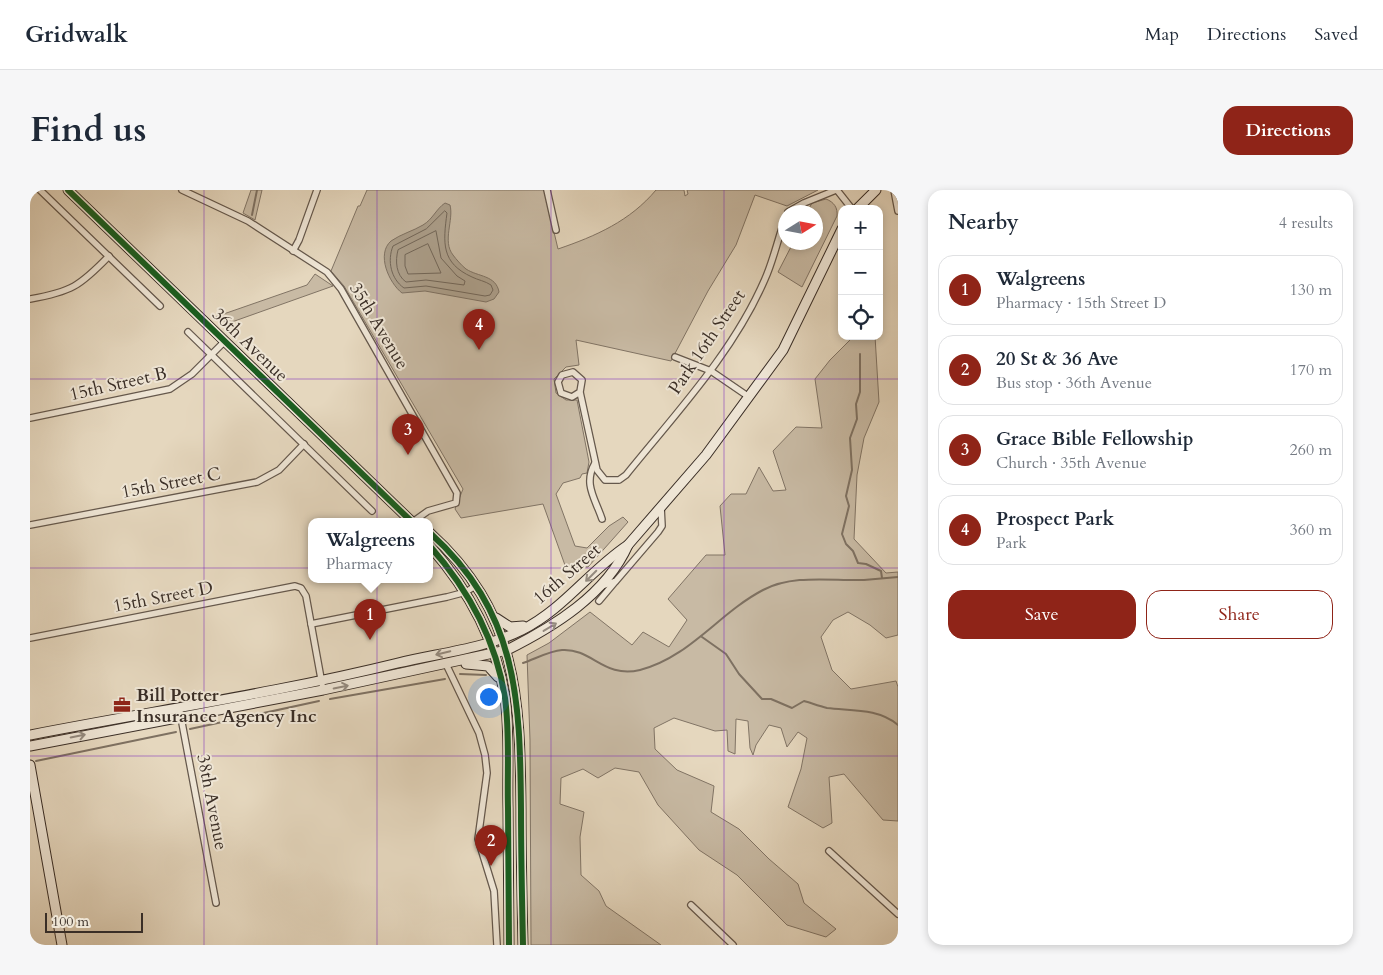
<!DOCTYPE html>
<meta charset="utf-8">
<style>
:root{--surface:#fff;--page:#f6f6f7;--text:#1f2937;--muted:#747a83;--line:#e0e1e3;--accent:#8f2418}
body{margin:0;font-family:Cardo,serif;background:var(--page);color:var(--text)}
.controls{position:absolute;right:15px;top:15px;display:grid;overflow:hidden;border-radius:10px;box-shadow:0 2px 8px #0003}
.controls button{width:45px;height:45px;display:grid;place-items:center;padding:0;border:0;border-bottom:1px solid var(--line);background:var(--surface);color:var(--text);font:25px sans-serif}
.compass{position:absolute;left:748px;top:15px;width:45px;height:45px;border-radius:50%;background:var(--surface);box-shadow:0 2px 8px #0003;rotate:79deg}
.scale{position:absolute;left:15px;bottom:12px;width:98px;box-sizing:border-box;padding-left:5px;border:2px solid #3a2e26;border-top:0;font-size:14px;line-height:18px;white-space:nowrap;color:#3a2e26;-webkit-text-stroke:4px #eee5d5;paint-order:stroke}
.you{position:absolute;left:458px;top:506px;width:18px;height:18px;margin:-12px;border:4px solid #fff;border-radius:50%;background:#1a73e8;box-shadow:0 0 0 8px #1a73e833}
.badge{display:grid;place-items:center;width:32px;height:32px;border-radius:50%;background:var(--accent);color:#fff;font-size:16px;font-weight:700}
.pin{position:absolute;translate:-50% -41px;filter:drop-shadow(0 1px 2px #0008)}
.pin::after{content:'';position:absolute;top:26px;width:18px;height:15px;background:inherit;clip-path:polygon(0 0,100% 0,50% 100%)}
.popup{position:absolute;left:278px;top:328px;width:125px;height:65px;box-sizing:border-box;display:grid;place-content:center;border-radius:10px;background:var(--surface);filter:drop-shadow(0 1px 4px #0005);font-size:16px;white-space:nowrap;color:var(--muted)}
.popup b{font-size:19px;color:var(--text)}
.popup::after{content:'';position:absolute;left:50%;top:100%;margin-left:-10px;border:10px solid transparent;border-top-color:var(--surface)}
.list{margin:0;padding:0;list-style:none}
h2{display:flex;justify-content:space-between;align-items:center;height:65px;margin:0;padding:0 20px;font-size:21px}
h2 small{font-size:16px;font-weight:400;color:var(--muted)}
.list li{display:grid;grid-template-columns:32px 1fr auto;gap:15px;align-items:center;box-sizing:border-box;height:70px;margin:0 10px 10px;padding:0 10px;border:1px solid var(--line);border-radius:15px}
.list b{display:block;font-size:19px;white-space:nowrap}
.list p{margin:0;font-size:16px;white-space:nowrap;color:var(--muted)}
.list em{font-size:16px;font-style:normal;color:var(--muted)}
.actions{display:flex;gap:10px;padding:15px 20px}
.actions a{flex:1;padding:11px 0;border:1px solid var(--accent);border-radius:15px;text-align:center;font-size:18px;color:var(--accent)}
.actions .main{background:var(--accent);color:#fff}
.icon{flex:none;width:28px;height:28px;fill:none;stroke:currentColor;stroke-width:2;stroke-linecap:round;stroke-linejoin:round}
.map{position:relative;flex:none;width:868px;height:755px;overflow:hidden;border-radius:15px}
header{display:flex;align-items:center;gap:30px;box-sizing:border-box;height:70px;padding:0 25px;background:var(--surface);border-bottom:1px solid var(--line)}
header strong{font-size:24px}
nav{display:flex;gap:28px;margin-inline-start:auto;font-size:18px}
.intro{display:flex;align-items:center;justify-content:space-between;box-sizing:border-box;height:120px;padding:0 30px}
h1{margin:0;font-size:35px}
.button{padding:12px 22px;border-radius:15px;background:var(--accent);color:#fff;font-size:18px;font-weight:700}
main{display:flex;gap:30px;padding:0 30px}
aside{flex:1;background:var(--surface);border-radius:15px;box-shadow:0 2px 8px #0003}
.map>svg:first-child{display:block}
</style>
<header>
<strong>Gridwalk</strong>
<nav><a>Map</a><a>Directions</a><a>Saved</a></nav>
</header>
<div class="intro"><h1>Find us</h1><a class="button">Directions</a></div>
<main>
<div class="map">
<svg width="868" height="755" viewBox="0 0 868 755">
<rect width="100%" height="100%" fill="#e5d7be"/>
<filter id="stains"><feTurbulence type="fractalNoise" baseFrequency=".004" numOctaves="4"/><feColorMatrix values="0 0 0 0 .2 0 0 0 0 .09 0 0 0 0 .02 0 0 0 .5 -.17"/></filter>
<radialGradient id="worn" r=".72"><stop offset=".6" stop-color="#630" stop-opacity="0"/><stop offset="1" stop-color="#630" stop-opacity=".3"/></radialGradient>
<g fill="#c8baa4" stroke="#817465">
<polygon points="221,0 232,0 225,30 213,23"/>
<path d="M337,0H514L528,59C566,46 600,31 626,0H654L655,6L658,4L657,0H788L757,16L725,5L706,55L678,101L641,171L546,150L549,175L536,177L524,189L526,203L536,210H547L559,272L557,283L552,284L550,288L533,293L526,304L545,356L557,358L579,336L593,327L598,332L558,377L536,378L513,314L431,328L425,319L433,299L314,96L301,81L328,16H330Z"/>
<path d="M796,9C804,12 808,18 807,26L772,97L748,82L763,53L786,52V22H777L782,13Z"/>
<polygon points="285,84 303,96 199,133 185,127 277,95"/>
<polygon points="821,146 845,146 849,212 834,248 827,285 824,349 856,383 868,382 868,445 856,448 840,435 818,422 803,430 791,447 802,480 821,499 866,491 868,497 868,631 853,630 814,584 799,587 802,633 793,638 758,617 771,579 777,548 768,542 757,557 751,538 739,535 726,555 723,565 720,558 718,531 706,529 705,564 698,561 697,540 685,541 644,528 624,538 625,559 647,580 684,596 681,622 709,639 739,669 768,694 774,713 806,739 796,747 757,735 707,685 669,660 628,615 609,582 585,578 568,588 553,579 531,588 530,614 554,622 550,647 551,685 569,701 576,716 631,755 501,755 500,550 497,465 519,453 560,422 602,455 613,442 639,457 657,430 638,409 676,365 695,365 690,316 701,304 716,304 729,277 743,301 756,300 743,261 766,237 792,238 785,189 800,170 821,149"/>
</g>
<path fill="#ab9e8a" stroke="#7e7162" d="M415,13L420,15C424,30 412,51 423,65C426,69 431,75 436,79C448,87 466,85 469,102L464,109L456,112L395,101L372,103C359,93 346,64 361,51C371,44 383,41 393,35C403,29 406,19 415,13Z"/>
<g fill="none" stroke-linecap="round" stroke-linejoin="round">
<g stroke="#726658" stroke-width="1">
<path d="M415,21L417,23C413,53 411,73 442,87C448,90 455,91 461,95L463,100L460,105L455,106L396,96L374,98C361,89 357,71 363,56L396,39Z"/>
<path d="M406,41L411,68L427,86L435,91L434,95L396,90L376,92C366,85 365,71 368,60Z"/>
<polygon points="398,54 411,83 378,84 375,76 375,65"/>
</g>
<g stroke="#7e7162" stroke-width="2">
<polyline points="222,25 227,0"/>
<polyline points="830,164 830,202 826,214 827,229 820,248 822,280 816,306 819,316 812,344 816,354 823,361 828,373 836,374 851,381 852,388"/>
<path d="M672,447L696,464L709,484L732,509H741L762,518L774,511C781,513 789,516 797,518C821,521 848,518 868,535"/>
<path d="M493,473C505,469 519,461 532,460C562,458 574,489 610,480C660,467 689,423 733,400C764,384 801,391 834,390C845,389 857,388 868,387"/>
<polyline points="430,484 456,485"/>
<polyline points="300,509 415,489"/>
<polyline points="160,539 289,511"/>
<polyline points="6,571 146,542"/>
</g>
<g stroke="#65584c" stroke-width="8">
<g id="street">
<polyline points="10,0 130,116"/>
<polyline points="152,0 218,31 297,82 311,99 427,303 426,313 398,321 384,331"/>
<polyline points="517,0 526,40"/>
<polyline points="807,0 822,19"/>
<polyline points="864,0 868,21"/>
<polyline points="758,22 774,13 806,0"/>
<polyline points="263,61 269,50 287,0"/>
<path d="M0,109C41,102 50,96 79,66"/>
<polyline points="158,142 342,321"/>
<polyline points="645,167 681,181 719,207"/>
<path d="M550,202L542,207L531,203L528,192L532,185L543,182L552,190L550,202L567,280L575,290H589L596,285C646,223 703,163 735,89C744,69 748,47 756,27"/>
<polyline points="0,228 140,199 162,184 195,151"/>
<path d="M565,273C553,294 565,308 572,329"/>
<polyline points="0,335 227,292 249,280 274,254"/>
<polyline points="572,396 586,391 628,342 632,336 631,317"/>
<polyline points="569,411 585,392"/>
<polyline points="281,434 417,407 436,402 445,396"/>
<polyline points="0,448 265,396 271,398 276,406 292,494"/>
<polyline points="416,474 449,543 455,565 457,583 448,649 464,701 467,755"/>
<polyline points="149,517 186,713"/>
<polyline points="799,661 868,724"/>
<polyline points="661,715 703,755"/>
</g>
</g>
<g stroke="#3a2e26" stroke-width="11">
<g id="secondary">
<polyline points="38,0 381,331"/>
<polyline points="827,19 846,0"/>
<path d="M399,342C488,422 490,508 491,619C491,664 492,710 493,755"/>
<path d="M399,355C438,399 466,449 475,508C480,544 477,582 478,618C478,664 479,709 479,755"/>
<polyline points="466,428 480,437 493,436"/>
<polyline points="436,474 458,476 468,487"/>
<path d="M0,545C123,521 246,503 368,473C409,463 454,459 492,440C534,419 560,380 598,355L676,265L753,160L812,39"/>
<path d="M0,556L293,500L477,460C523,437 576,405 598,355"/>
<polyline points="0,575 32,755"/>
</g>
</g>
<use href="#street" stroke="#eee5d5" stroke-width="5.5"/>
<use href="#secondary" stroke="#eee5d5" stroke-width="9"/>
<g stroke="#eee5d5" stroke-width="9">
<g id="cycleway">
<polyline points="38,0 381,331"/>
<path d="M399,342C488,422 490,508 491,619C491,664 492,710 493,755"/>
<path d="M399,355C438,399 466,449 475,508C480,544 477,582 478,618C478,664 479,709 479,755"/>
</g>
</g>
<use href="#cycleway" stroke="#1b5e20" stroke-width="6"/>
</g>
<defs><path id="oneway-shaft" d="M-6 0H5M1.5-3L5.5 0L1.5 3" fill="none" stroke-width="1.6" stroke-linecap="round" stroke-linejoin="round" transform="scale(1.25)"/></defs>
<g stroke="#948a7e">
<use href="#oneway-shaft" transform="translate(561 386) rotate(135)"/>
<use href="#oneway-shaft" transform="translate(520 437) rotate(-31)"/>
<use href="#oneway-shaft" transform="translate(413 463) rotate(167)"/>
<use href="#oneway-shaft" transform="translate(311 497) rotate(-12)"/>
<use href="#oneway-shaft" transform="translate(48 546) rotate(-11)"/>
</g>
<path fill="none" stroke="#7b2cbf" stroke-width="1" stroke-opacity="0.55" d="M174,0V755M347,0V755M521,0V755M694,0V755M0,189H868M0,378H868M0,566H868"/>
<defs>
<g id="office-bare" transform="scale(1.35)"><path d="M-6-3h4V-5.5h4V-3h4V5H-6ZM-1-4.5V-3h2v-1.5ZM-6 0V1H6V0Z" fill="#8f2418" stroke="#eee5d5" stroke-width="2.5" paint-order="stroke"/></g>
</defs>
<g fill-rule="evenodd">
<use href="#office-bare" x="92" y="515"/>
</g>
<g text-anchor="middle" dominant-baseline="central" stroke-width="4" stroke-linejoin="round" paint-order="stroke">
<g font-size="18" fill="#3a2e26" stroke="#eee5d5">
<text transform="translate(349 136) rotate(59)">35th Avenue</text>
<text transform="translate(677 152) rotate(-56)">Park 16th Street</text>
<text transform="translate(220 155) rotate(44)">36th Avenue</text>
<text transform="translate(88 194) rotate(-13)">15th Street B</text>
<text transform="translate(141 293) rotate(-11)">15th Street C</text>
<text transform="translate(537 384) rotate(-41)">16th Street</text>
<text transform="translate(133 407) rotate(-11)">15th Street D</text>
<text transform="translate(182 612) rotate(79)">38th Avenue</text>
</g>
<g font-size="18" font-weight="bold" fill="#3a2e26" stroke="#eee5d5" text-anchor="start">
<text x="106" y="505">Bill Potter<tspan x="106" dy="21">Insurance Agency Inc</tspan></text>
</g>
</g>
<rect width="100%" height="100%" filter="url(#stains)"/>
<rect width="100%" height="100%" fill="url(#worn)"/>
</svg>
<div class="controls">
<button>+</button>
<button>−</button>
<button><svg class="icon" aria-label="locate" viewBox="0 0 24 24"><circle cx="12" cy="12" r="6"/><path d="M12 2v4M12 18v4M2 12h4M18 12h4"/></svg></button>
</div>
<svg class="compass" viewBox="-18 -18 36 36"><path d="M0-13l5 13h-10z" fill="#e53935"/><path d="M0 13l5-13h-10z" fill="#747a83"/></svg>
<div class="scale">100 m</div>
<div class="you"></div>
<div class="pin badge" style="left:340px;top:450px">1</div>
<div class="popup"><b>Walgreens</b>Pharmacy</div>
<div class="pin badge" style="left:461px;top:676px">2</div>
<div class="pin badge" style="left:378px;top:265px">3</div>
<div class="pin badge" style="left:449px;top:160px">4</div>
</div>
<aside>
<h2>Nearby<small>4 results</small></h2>
<ul class="list">
<li><span class="badge">1</span><div><b>Walgreens</b><p>Pharmacy · 15th Street D</p></div><em>130 m</em></li>
<li><span class="badge">2</span><div><b>20 St &amp; 36 Ave</b><p>Bus stop · 36th Avenue</p></div><em>170 m</em></li>
<li><span class="badge">3</span><div><b>Grace Bible Fellowship</b><p>Church · 35th Avenue</p></div><em>260 m</em></li>
<li><span class="badge">4</span><div><b>Prospect Park</b><p>Park</p></div><em>360 m</em></li>
</ul>
<div class="actions"><a class="main">Save</a><a>Share</a></div>
</aside>
</main>
